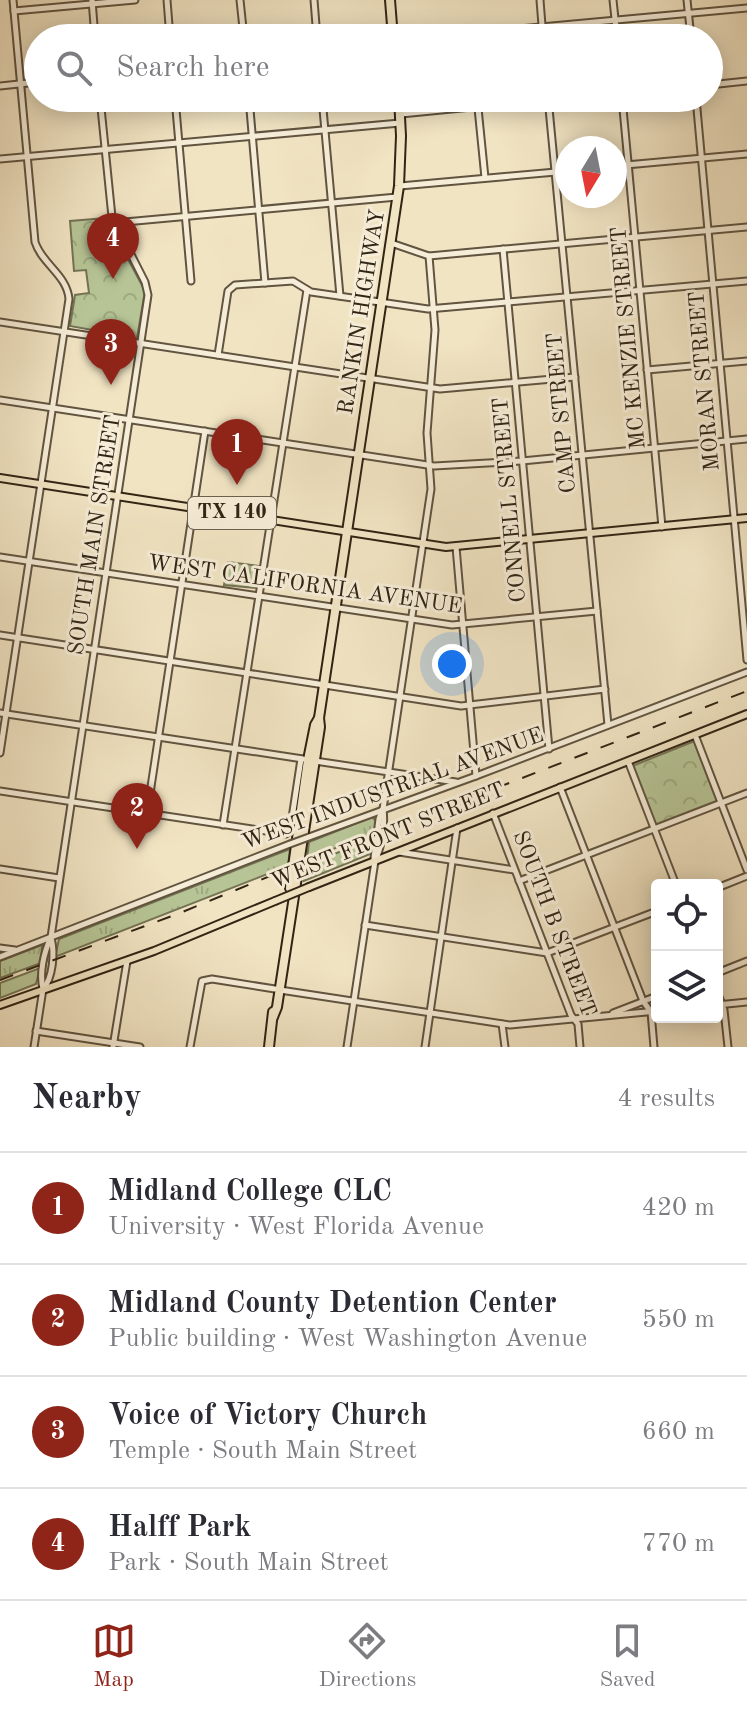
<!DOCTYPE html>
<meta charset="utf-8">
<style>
:root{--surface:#fff;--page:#f2f2f3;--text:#2b2b33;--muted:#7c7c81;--line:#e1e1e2;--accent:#8f2418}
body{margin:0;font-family:"Old Standard TT",serif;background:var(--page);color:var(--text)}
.controls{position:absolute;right:24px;bottom:24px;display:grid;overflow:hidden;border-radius:8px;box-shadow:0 4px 20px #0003}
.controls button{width:72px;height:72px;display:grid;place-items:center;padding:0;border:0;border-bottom:2px solid var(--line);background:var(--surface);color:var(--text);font:40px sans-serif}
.compass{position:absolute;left:555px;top:136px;width:72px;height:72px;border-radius:50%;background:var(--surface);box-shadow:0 4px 20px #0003;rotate:190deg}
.you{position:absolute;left:452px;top:664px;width:28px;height:28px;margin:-20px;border:6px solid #fff;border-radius:50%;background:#1a73e8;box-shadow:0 0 0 12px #1a73e833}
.badge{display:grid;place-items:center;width:52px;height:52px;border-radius:50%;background:var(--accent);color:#fff;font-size:26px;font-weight:700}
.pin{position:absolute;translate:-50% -66px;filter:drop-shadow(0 2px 4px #0008)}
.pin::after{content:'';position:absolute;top:42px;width:28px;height:24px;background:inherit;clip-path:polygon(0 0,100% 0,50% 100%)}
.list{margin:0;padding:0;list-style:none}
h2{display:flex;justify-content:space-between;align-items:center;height:104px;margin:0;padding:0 32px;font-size:34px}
h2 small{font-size:26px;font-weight:400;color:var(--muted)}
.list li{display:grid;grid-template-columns:52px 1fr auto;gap:24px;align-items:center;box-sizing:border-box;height:112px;padding:0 32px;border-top:2px solid var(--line)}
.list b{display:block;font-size:30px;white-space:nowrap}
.list p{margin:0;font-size:26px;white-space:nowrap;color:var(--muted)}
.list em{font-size:26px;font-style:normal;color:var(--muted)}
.icon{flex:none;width:44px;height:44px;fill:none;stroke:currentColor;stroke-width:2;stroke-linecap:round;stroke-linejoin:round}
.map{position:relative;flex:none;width:747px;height:1047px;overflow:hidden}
.search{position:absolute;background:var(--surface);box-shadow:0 4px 20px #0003;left:24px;right:24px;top:24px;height:88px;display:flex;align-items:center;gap:20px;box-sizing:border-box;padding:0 28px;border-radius:44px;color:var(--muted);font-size:30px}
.sheet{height:552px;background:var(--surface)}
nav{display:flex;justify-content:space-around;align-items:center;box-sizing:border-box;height:112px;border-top:2px solid var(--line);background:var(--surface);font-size:22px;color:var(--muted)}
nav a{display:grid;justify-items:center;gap:4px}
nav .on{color:var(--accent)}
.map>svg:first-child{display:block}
</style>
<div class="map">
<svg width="747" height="1047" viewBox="0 0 747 1047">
<defs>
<pattern id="grass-tufts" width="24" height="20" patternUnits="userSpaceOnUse" patternTransform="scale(2)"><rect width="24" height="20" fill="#b7c596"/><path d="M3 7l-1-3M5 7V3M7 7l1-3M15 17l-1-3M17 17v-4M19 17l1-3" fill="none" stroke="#9ea980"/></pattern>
<pattern id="park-crowns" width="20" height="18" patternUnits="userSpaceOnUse" patternTransform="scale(2)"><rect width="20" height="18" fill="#b7c596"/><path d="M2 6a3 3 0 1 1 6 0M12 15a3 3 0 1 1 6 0" fill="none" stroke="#9ea980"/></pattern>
</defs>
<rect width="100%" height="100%" fill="#f1e4c3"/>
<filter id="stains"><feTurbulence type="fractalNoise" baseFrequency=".0025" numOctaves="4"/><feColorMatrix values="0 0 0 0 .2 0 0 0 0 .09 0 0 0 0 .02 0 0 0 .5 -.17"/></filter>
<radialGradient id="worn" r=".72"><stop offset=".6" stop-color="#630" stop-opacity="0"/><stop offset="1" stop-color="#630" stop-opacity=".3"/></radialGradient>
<g fill="url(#grass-tufts)" stroke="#747455" stroke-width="2">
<polygon points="228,562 259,566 256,588 224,585"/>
<polygon points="372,817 376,821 375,833 307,859 309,842"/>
<polygon points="374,839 370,854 304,881 307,864"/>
<polygon points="290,849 288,866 55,957 59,939"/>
<polygon points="42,945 41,963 0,978 0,961"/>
<polygon points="40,968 36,984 0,998 0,983"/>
</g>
<g fill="url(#park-crowns)" stroke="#747455" stroke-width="2">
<polygon points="106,218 145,291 137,338 70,326 75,295 89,293 86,270 74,271 70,221"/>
<polygon points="697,740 721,803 654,829 630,767"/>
</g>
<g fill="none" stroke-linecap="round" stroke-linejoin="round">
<g stroke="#615440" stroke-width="9">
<g id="minor">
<polyline points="92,0 95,38"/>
<polyline points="167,0 170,38"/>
<polyline points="240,0 244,38"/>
<polyline points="314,0 317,38"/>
<polyline points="540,0 543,38"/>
<polyline points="613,0 617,38"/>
<polyline points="687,0 691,38"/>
<polyline points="14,11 135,0"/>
<polyline points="421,38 747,8"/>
<polyline points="709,85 747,81"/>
<polyline points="0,86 38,82"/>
<polyline points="175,98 191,281"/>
<polyline points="249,98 265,283"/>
<polyline points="322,98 340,296"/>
<polyline points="477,98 485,178"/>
<polyline points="548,98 608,725"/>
<polyline points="622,98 662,527"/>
<polyline points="696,98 747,660"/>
<polyline points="401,114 563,98"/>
<polyline points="0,159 400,123"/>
<polyline points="615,166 747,154"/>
<polyline points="400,186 567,171"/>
<polyline points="114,223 397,197"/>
<polyline points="391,243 429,256 747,227"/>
<polyline points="503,249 549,749"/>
<polyline points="0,322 440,389 575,377"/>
<polyline points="218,355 228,291 235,285 293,281 311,292 428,309 747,281"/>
<polyline points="647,370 747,361"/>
<polyline points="0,400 434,466 522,461 747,439"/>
<polyline points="456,547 476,776"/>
<polyline points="0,557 452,625 597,611"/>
<polyline points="0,635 461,706 605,689"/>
<polyline points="0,713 303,759"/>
<polyline points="695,735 747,870"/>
<path d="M0,753L69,299C67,275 42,264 35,242L13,0"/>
<polyline points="315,761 456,782"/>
<polyline points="628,761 676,885"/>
<polyline points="560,787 643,1001 651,1012 654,1047"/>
<polyline points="0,791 286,834 290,831 301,759"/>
<polyline points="147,813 205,431"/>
<polyline points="493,813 571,1015 578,1024 580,1047"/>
<polyline points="223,825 307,290"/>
<polyline points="309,837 476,776 747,672"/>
<polyline points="399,852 514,870"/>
<polyline points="374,858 379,819 382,810"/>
<polyline points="0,869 59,878"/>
<polyline points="519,881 747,793"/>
<polyline points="717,888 747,876"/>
<polyline points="365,925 547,953 657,911"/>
<polyline points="0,948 15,950"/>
<polyline points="0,957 290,844"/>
<polyline points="717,973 747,961"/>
<path d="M43,989C53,978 55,953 51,938"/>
<polyline points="280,990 510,1025 657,1011"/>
<polyline points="717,992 724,1010 728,1047"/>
<polyline points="717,1005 747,1002"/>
<polyline points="613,1013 657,996"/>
<polyline points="502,1024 505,1047"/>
<polyline points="36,1031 140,1047"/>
<path d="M34,1047L43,989C39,973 44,952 51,937L148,295L145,282L112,217L100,98"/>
<polyline points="113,1047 127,961"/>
<polyline points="190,1047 202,981 212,979 275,989"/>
<path d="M347,1047L375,861C382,846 385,825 383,809L431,489L427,433L435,330L429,256"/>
<polyline points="425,1047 457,828"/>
</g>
</g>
<g stroke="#312414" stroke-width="10">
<g id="major">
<polyline points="0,478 446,547 747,518"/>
<polyline points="309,887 747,714"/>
<polyline points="0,1005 154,951 275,901"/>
</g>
</g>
<g stroke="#312414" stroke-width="12">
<g id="highway">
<polyline points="390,0 393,38"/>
<polyline points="290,888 308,760 315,725 319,718"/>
<polyline points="273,1017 277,1007 320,727 319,718 399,186 401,136 399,98"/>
<polyline points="269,1047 273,1012"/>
</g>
</g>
<use href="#minor" stroke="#f6edd8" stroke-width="5"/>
<use href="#major" stroke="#f1e4c3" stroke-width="6"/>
<use href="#highway" stroke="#f1e4c3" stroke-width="8"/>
<polyline stroke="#312414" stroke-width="2" stroke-dasharray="14 14" stroke-linecap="butt" points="0,980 180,913 287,869 747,691"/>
<g stroke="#615440" stroke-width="9" stroke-linecap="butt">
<polyline id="minor-bridge" points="290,844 309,837"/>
</g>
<g stroke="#312414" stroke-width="10" stroke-linecap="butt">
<polyline id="major-bridge" points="275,901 309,887"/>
</g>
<use href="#minor-bridge" stroke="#f6edd8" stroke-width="5"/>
<use href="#major-bridge" stroke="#f1e4c3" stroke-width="6"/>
</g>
<g text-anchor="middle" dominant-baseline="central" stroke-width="6" stroke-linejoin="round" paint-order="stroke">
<rect fill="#f6edd8" stroke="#6c604f" stroke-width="2" x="188" y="497" width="88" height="32" rx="6"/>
<g font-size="20" font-weight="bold" fill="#312414">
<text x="232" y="513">TX 140</text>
</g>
<g font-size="22" fill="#312414" stroke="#f6edd8">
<text transform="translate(362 312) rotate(-81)">RANKIN HIGHWAY</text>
<text transform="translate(629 338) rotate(-95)">MC KENZIE STREET</text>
<text transform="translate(705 381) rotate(-95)">MORAN STREET</text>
<text transform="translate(562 413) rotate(-95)">CAMP STREET</text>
<text transform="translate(510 500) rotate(-95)">CONNELL STREET</text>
<text transform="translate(95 535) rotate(-81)">SOUTH MAIN STREET</text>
<text transform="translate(305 585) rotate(8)">WEST CALIFORNIA AVENUE</text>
<text transform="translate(393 789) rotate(-20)">WEST INDUSTRIAL AVENUE</text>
<text transform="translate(388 836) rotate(-22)">WEST FRONT STREET</text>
<text transform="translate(554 924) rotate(69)">SOUTH B STREET</text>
</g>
</g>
<rect width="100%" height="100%" filter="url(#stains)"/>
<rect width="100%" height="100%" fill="url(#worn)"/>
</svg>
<div class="controls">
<button><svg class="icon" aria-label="locate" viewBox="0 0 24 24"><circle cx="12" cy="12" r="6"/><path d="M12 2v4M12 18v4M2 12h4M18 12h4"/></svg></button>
<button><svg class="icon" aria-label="layers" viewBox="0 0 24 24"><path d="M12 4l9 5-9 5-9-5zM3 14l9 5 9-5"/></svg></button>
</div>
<svg class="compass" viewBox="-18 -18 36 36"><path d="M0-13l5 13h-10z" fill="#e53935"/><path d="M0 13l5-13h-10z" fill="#7c7c81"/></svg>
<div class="you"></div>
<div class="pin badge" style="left:237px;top:485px">1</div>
<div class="pin badge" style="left:137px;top:849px">2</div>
<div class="pin badge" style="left:111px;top:385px">3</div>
<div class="pin badge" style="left:113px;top:279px">4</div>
<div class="search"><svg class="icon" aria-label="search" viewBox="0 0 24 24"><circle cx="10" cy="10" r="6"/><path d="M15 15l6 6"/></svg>Search here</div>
</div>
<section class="sheet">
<h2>Nearby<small>4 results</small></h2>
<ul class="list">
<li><span class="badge">1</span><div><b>Midland College CLC</b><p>University · West Florida Avenue</p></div><em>420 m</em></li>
<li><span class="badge">2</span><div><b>Midland County Detention Center</b><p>Public building · West Washington Avenue</p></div><em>550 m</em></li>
<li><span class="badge">3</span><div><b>Voice of Victory Church</b><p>Temple · South Main Street</p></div><em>660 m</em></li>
<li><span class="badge">4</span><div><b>Halff Park</b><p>Park · South Main Street</p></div><em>770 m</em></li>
</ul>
</section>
<nav>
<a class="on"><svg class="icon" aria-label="map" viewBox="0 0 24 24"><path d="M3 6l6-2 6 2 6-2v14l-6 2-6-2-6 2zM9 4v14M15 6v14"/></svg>Map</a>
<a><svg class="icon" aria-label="directions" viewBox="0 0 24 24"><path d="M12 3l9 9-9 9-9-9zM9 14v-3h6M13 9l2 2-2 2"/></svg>Directions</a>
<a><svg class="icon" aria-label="saved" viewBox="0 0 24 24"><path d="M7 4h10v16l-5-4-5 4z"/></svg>Saved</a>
</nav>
